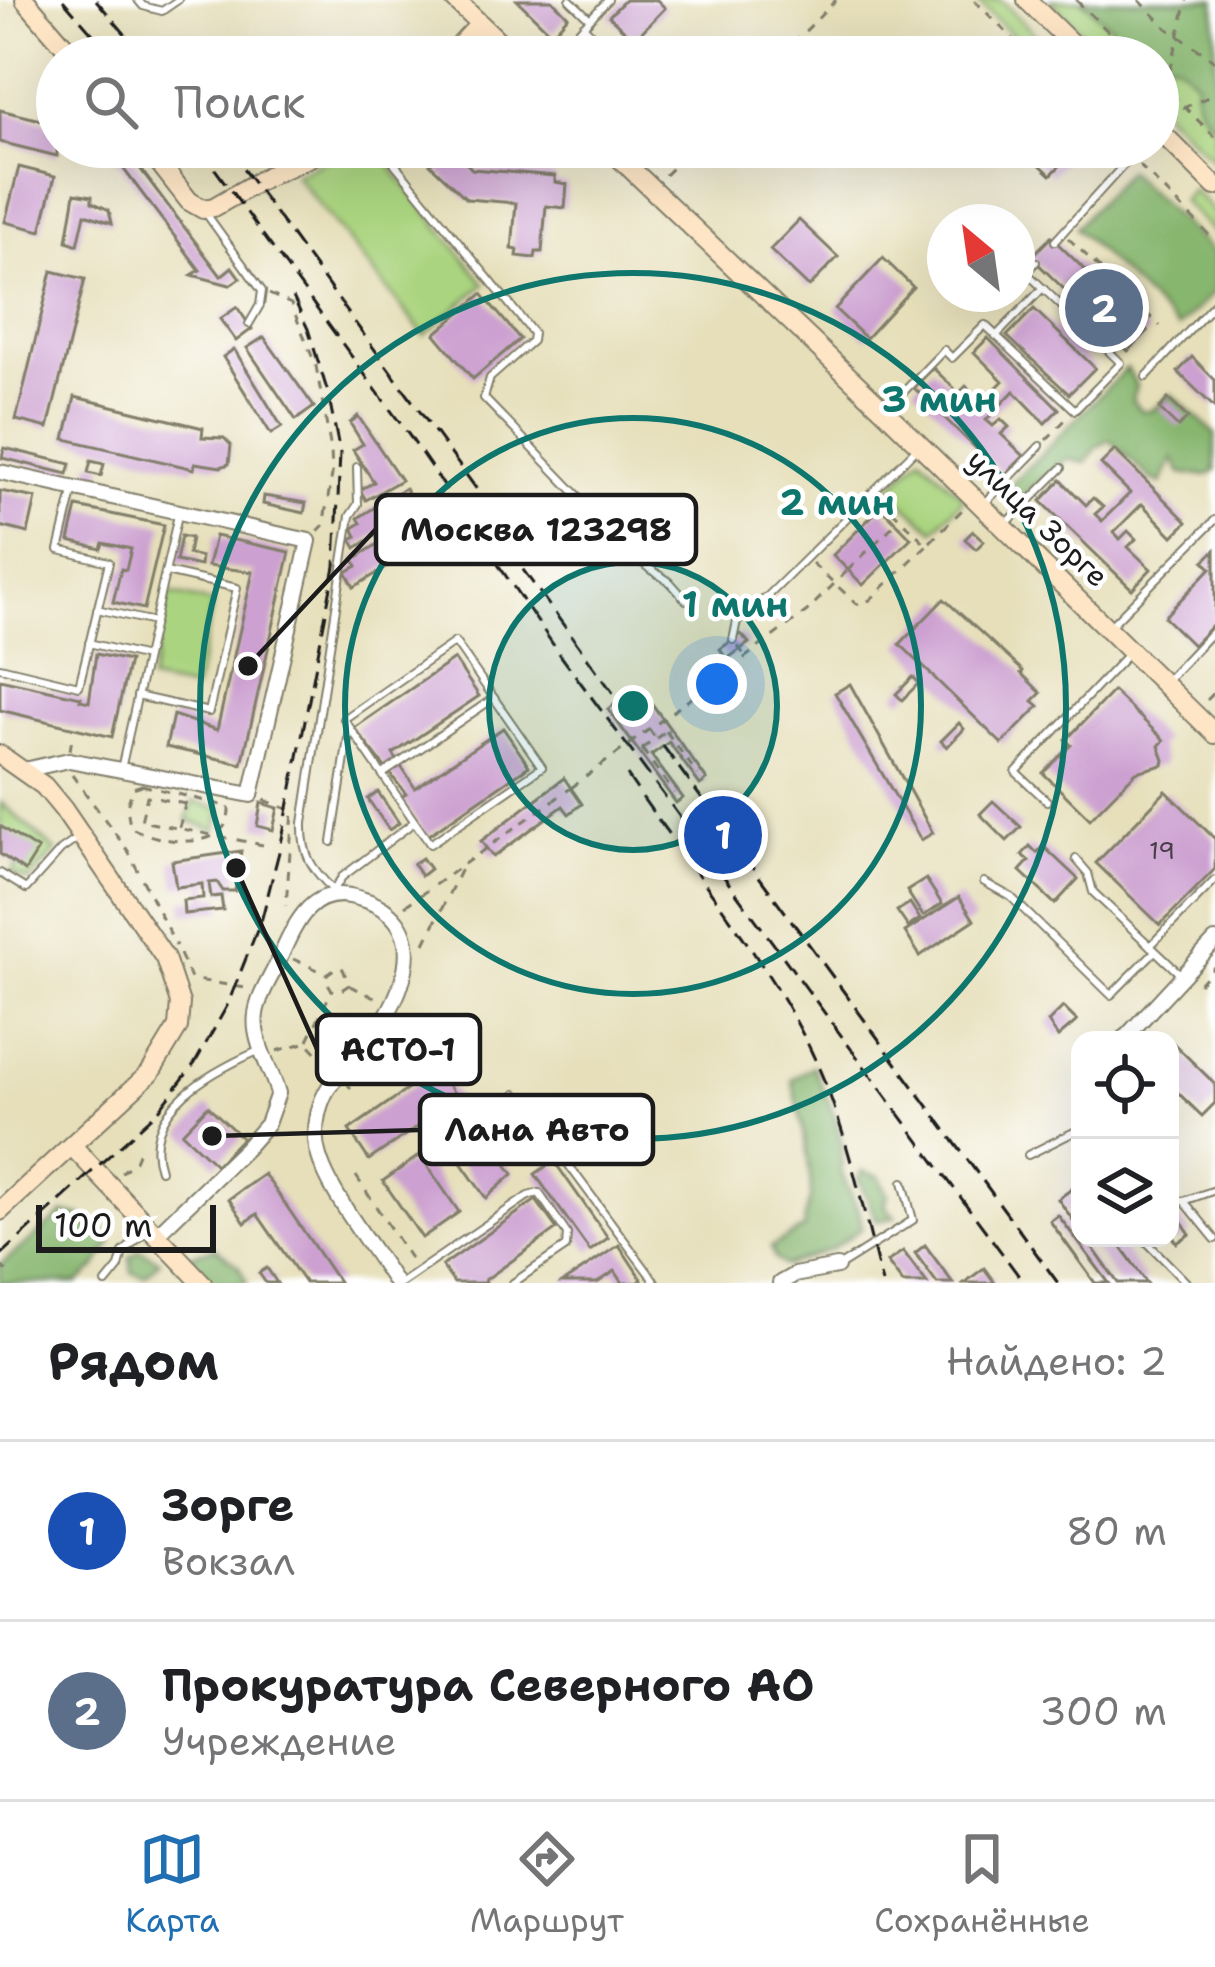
<!DOCTYPE html>
<html lang="ru">
<meta charset="utf-8">
<style>
:root{--surface:#fff;--page:#f2f2f2;--text:#202124;--muted:#757577;--line:#e0e0e0;--accent:#1f6fb2}
body{margin:0;font-family:"Shantell Sans",sans-serif;background:var(--page);color:var(--text)}
.controls{position:absolute;right:36px;bottom:36px;display:grid;overflow:hidden;border-radius:24px;box-shadow:0 12px 48px #0002}
.controls button{width:108px;height:108px;display:grid;place-items:center;padding:0;border:0;border-bottom:3px solid var(--line);background:var(--surface);color:var(--text);font:60px sans-serif}
.compass{position:absolute;left:927px;top:204px;width:108px;height:108px;border-radius:50%;background:var(--surface);box-shadow:0 12px 48px #0002;rotate:331deg}
.scale{position:absolute;left:36px;bottom:30px;width:180px;box-sizing:border-box;padding-left:12px;border:6px solid #1c1c1c;border-top:0;font-size:33px;line-height:42px;white-space:nowrap;color:#1c1c1c;-webkit-text-stroke:9px #fff;paint-order:stroke}
.you{position:absolute;left:717px;top:684px;width:42px;height:42px;margin:-30px;border:9px solid #fff;border-radius:50%;background:#1a73e8;box-shadow:0 0 0 18px #1a73e833}
.badge{display:grid;place-items:center;width:78px;height:78px;border-radius:50%;background:var(--accent);color:#fff;font-size:39px;font-weight:700}
.pin{position:absolute;translate:-50% -50%;border:6px solid #fff;box-shadow:0 3px 12px #0006}
.list{margin:0;padding:0;list-style:none}
h2{display:flex;justify-content:space-between;align-items:center;height:156px;margin:0;padding:0 48px;font-size:51px}
h2 small{font-size:39px;font-weight:400;color:var(--muted)}
.list li{display:grid;grid-template-columns:78px 1fr auto;gap:36px;align-items:center;box-sizing:border-box;height:180px;padding:0 48px;border-top:3px solid var(--line)}
.list b{display:block;font-size:45px;white-space:nowrap}
.list p{margin:0;font-size:39px;white-space:nowrap;color:var(--muted)}
.list em{font-size:39px;font-style:normal;color:var(--muted)}
.icon{flex:none;width:66px;height:66px;fill:none;stroke:currentColor;stroke-width:2;stroke-linecap:round;stroke-linejoin:round}
.map{position:relative;flex:none;width:1215px;height:1283px;overflow:hidden}
.search{position:absolute;background:var(--surface);box-shadow:0 12px 48px #0002;left:36px;right:36px;top:36px;height:132px;display:flex;align-items:center;gap:30px;box-sizing:border-box;padding:0 42px;border-radius:66px;color:var(--muted);font-size:45px}
.sheet{height:516px;background:var(--surface)}
nav{display:flex;justify-content:space-around;align-items:center;box-sizing:border-box;height:168px;border-top:3px solid var(--line);background:var(--surface);font-size:33px;color:var(--muted)}
nav a{display:grid;justify-items:center;gap:6px}
nav .on{color:var(--accent)}
.map>svg:first-child{display:block}
</style>
<div class="map">
<svg width="1215" height="1283" viewBox="0 0 1215 1283">
<rect width="100%" height="100%" fill="#fff"/>
<filter id="ink" filterUnits="userSpaceOnUse"><feTurbulence type="fractalNoise" baseFrequency=".00833" numOctaves="2"/><feDisplacementMap in="SourceGraphic" scale="24" xChannelSelector="R" yChannelSelector="G"/><feConvolveMatrix kernelMatrix="1 2 1 2 8 2 1 2 1" color-interpolation-filters="sRGB"/></filter>
<filter id="wash" filterUnits="userSpaceOnUse"><feTurbulence type="fractalNoise" baseFrequency=".004" numOctaves="4" result="noise"/><feDisplacementMap in="SourceGraphic" scale="48" xChannelSelector="R" yChannelSelector="G"/><feGaussianBlur stdDeviation="2.7" result="paint"/><feColorMatrix in="noise" values="0 0 0 0 0 0 0 0 0 0 0 0 0 0 0 0 0 1.4 0 .05"/><feComposite in="paint" operator="in"/></filter>
<g filter="url(#wash)">
<rect width="100%" height="100%" fill="#e6dfba"/>
<g fill="#aad47f" stroke="#63784e" stroke-width="3">
<polygon points="976,0 1001,0 1058,57 1035,57"/>
<polygon points="1050,0 1215,0 1215,162 1158,106 1158,57 1108,57"/>
<polygon points="352,147 375,147 485,284 424,335 295,175"/>
<polygon points="1192,190 1215,213 1215,234 1182,201"/>
<polygon points="921,456 964,498 934,530 888,490"/>
<polygon points="169,593 213,603 194,690 150,681"/>
<polygon points="194,801 222,810 215,830 187,820"/>
<polygon points="0,802 56,851 29,881 11,874 17,865 0,826"/>
</g>
<g fill="#87b66e" stroke="#526945" stroke-width="3">
<path d="M1081,0H1215V127C1202,115 1193,100 1196,82C1167,46 1163,69 1140,51C1120,36 1101,16 1081,0Z"/>
<polygon points="1127,171 1215,254 1215,291 1178,328 1075,228"/>
<polygon points="1127,368 1136,385 1132,400 1142,411 1154,409 1172,394 1215,434 1215,471 1206,476 1181,473 1173,459 1161,483 1151,479 1110,440 1097,447 1086,463 1067,459 1020,498 1008,487"/>
<path d="M813,1066L835,1117L842,1146L841,1172L860,1215L862,1228L831,1249L785,1266L775,1259L771,1247L804,1228C802,1215 811,1205 811,1190C809,1153 801,1116 792,1080Z"/>
<polygon points="862,1171 879,1176 888,1195 885,1206 896,1217 877,1221 858,1178"/>
<polygon points="64,1213 81,1216 85,1225 109,1235 111,1244 95,1268 78,1283 0,1283 0,1265"/>
<polygon points="216,1248 239,1267 247,1283 207,1283 190,1255"/>
<polygon points="140,1250 160,1261 145,1276 132,1272 130,1257"/>
</g>
<g id="blocks">
<g fill="#cca0d0">
<polygon points="517,0 552,0 568,16 552,34"/>
<polygon points="625,0 657,0 665,8 634,40 609,16"/>
<polygon points="585,35 608,57 563,57"/>
<polygon points="0,110 57,124 57,156 0,142"/>
<polygon points="107,147 124,147 221,276 232,267 240,278 230,285 192,275 200,270"/>
<polygon points="447,147 470,147 460,157 472,169 555,176 555,182 567,184 565,208 546,206 542,252 536,252 535,258 517,256 518,250 512,249 516,203 467,199 430,164"/>
<polygon points="1021,147 1072,147 1075,150 1051,175"/>
<polygon points="19,167 55,176 41,231 5,222"/>
<polygon points="75,193 92,196 92,202 109,210 112,223 85,214 78,245 67,241"/>
<polygon points="799,220 838,257 809,287 770,250"/>
<polygon points="1051,237 1148,331 1128,351 1031,257"/>
<polygon points="883,258 913,287 866,338 835,309"/>
<polygon points="52,271 85,279 48,428 16,420"/>
<polygon points="482,294 520,339 473,379 435,334"/>
<polygon points="237,307 252,329 236,341 220,319"/>
<polygon points="1034,309 1095,368 1069,394 1007,336"/>
<polygon points="264,337 314,407 296,420 247,348"/>
<polygon points="988,338 1059,409 1045,423 1014,391 986,420 993,426 1001,419 1009,427 1001,434 1024,456 1004,476 914,388 933,368 959,393 966,386 975,395 968,402 975,409 1003,381 974,352"/>
<polygon points="234,349 282,427 271,434 223,357"/>
<polygon points="1192,357 1215,380 1215,408 1178,372"/>
<polygon points="75,397 203,428 202,437 224,438 231,445 229,464 221,467 195,463 194,469 65,439"/>
<polygon points="1168,399 1188,418 1178,427 1159,409"/>
<polygon points="358,416 401,480 366,500 360,490 374,482 353,450 363,444 350,423"/>
<polygon points="4,448 71,464 68,474 2,458"/>
<polygon points="1115,450 1187,522 1173,536 1142,504 1114,532 1120,539 1128,531 1136,539 1128,547 1151,569 1132,589 1041,501 1061,480 1086,505 1093,498 1103,507 1095,514 1102,521 1130,493 1101,464"/>
<polygon points="91,461 104,464 101,476 88,473"/>
<polygon points="405,488 417,509 356,548 351,539 357,536 353,528 361,523 358,518"/>
<polygon points="0,491 36,498 28,533 0,526"/>
<polygon points="264,496 306,503 304,513 263,504"/>
<polygon points="77,507 164,525 144,609 113,602 121,569 126,570 131,549 103,543 101,549 69,541"/>
<polygon points="881,507 911,538 863,585 833,555"/>
<polygon points="422,516 436,538 354,587 346,572 357,566 354,559"/>
<polygon points="973,531 984,541 976,549 965,539"/>
<polygon points="181,536 191,538 188,554 201,557 200,566 176,561"/>
<polygon points="215,536 290,552 242,764 166,747 173,715 217,730 253,572 208,566"/>
<polygon points="1215,550 1215,622 1193,645 1164,617 1211,568 1204,561"/>
<polygon points="944,599 1023,671 1021,673 1041,693 1033,701 1039,706 1002,744 900,644"/>
<polygon points="741,634 749,643 727,659 720,649"/>
<polygon points="96,654 129,661 112,737 0,710 0,679 81,697 80,700 89,702"/>
<polygon points="454,659 479,696 393,754 415,788 503,728 529,766 427,836 401,797 406,794 354,728"/>
<polygon points="913,677 919,683 902,700 896,694"/>
<polygon points="850,684 933,833 921,840 835,693"/>
<polygon points="639,686 707,780 700,785 669,742 651,755 683,798 676,803 608,709"/>
<polygon points="1113,691 1164,740 1159,746 1164,760 1163,765 1136,772 1090,819 1043,773 1071,745 1066,740"/>
<polygon points="959,723 964,729 947,747 941,741"/>
<polygon points="564,778 582,804 569,814 563,806 493,857 481,841"/>
<polygon points="1166,791 1215,839 1215,869 1160,925 1096,863"/>
<polygon points="378,792 399,823 389,830 368,799"/>
<polygon points="993,801 1021,827 1007,841 980,814"/>
<polygon points="261,803 278,808 273,830 257,826"/>
<polygon points="0,826 38,850 25,871 0,854"/>
<polygon points="1030,846 1037,853 1043,846 1078,879 1055,904 1020,871 1029,861 1022,855"/>
<polygon points="241,851 235,891 223,891 217,882 209,883 211,897 221,896 223,910 184,914 183,900 203,898 202,884 176,887 172,861"/>
<polygon points="422,858 430,869 421,876 413,864"/>
<polygon points="926,879 942,904 923,916 907,891"/>
<polygon points="959,897 974,920 920,956 905,932"/>
<polygon points="910,903 920,919 908,927 897,911"/>
<polygon points="1063,1007 1077,1021 1058,1037 1048,1022"/>
<polygon points="1170,1040 1215,1084 1215,1103 1202,1116 1170,1085"/>
<polygon points="437,1069 458,1099 369,1160 349,1130"/>
<polygon points="208,1106 242,1138 216,1165 182,1133"/>
<polygon points="454,1123 477,1157 493,1146 513,1174 486,1198 440,1133"/>
<polygon points="420,1155 459,1212 422,1238 383,1181"/>
<polygon points="554,1161 608,1238 590,1251 535,1174"/>
<polygon points="264,1174 281,1198 339,1283 305,1283 257,1214 245,1223 229,1199"/>
<polygon points="1077,1185 1080,1189 1080,1230 1058,1199"/>
<polygon points="536,1200 557,1229 485,1280 486,1283 454,1283 442,1266"/>
<polygon points="1176,1213 1190,1234 1177,1243 1170,1232 1170,1217"/>
<polygon points="1058,1215 1109,1283 1095,1283 1050,1221"/>
<polygon points="1086,1238 1115,1238 1147,1283 1118,1283"/>
<polygon points="619,1245 642,1280 637,1283 623,1283 615,1271 597,1283 562,1283"/>
<polygon points="925,1245 953,1283 937,1283 915,1253"/>
<polygon points="903,1251 927,1283 903,1283 887,1262"/>
<polygon points="267,1268 277,1283 266,1283 259,1273"/>
<polygon points="984,1268 995,1283 964,1283"/>
</g>
</g>
</g>
<g filter="url(#ink)">
<use href="#blocks" fill-opacity="0" stroke="#817e6b" stroke-width="3"/>
<g fill="none" stroke-linecap="round" stroke-linejoin="round">
<g stroke="#817e6b" stroke-width="10">
<g id="lane">
<polyline points="138,0 143,6 162,11 178,0"/>
<polyline points="570,0 589,18"/>
<polyline points="583,26 615,57"/>
<polyline points="554,57 608,0"/>
<polyline points="381,147 533,333 532,341 490,378 484,398 646,566 670,582 686,600"/>
<polyline points="628,161 643,147"/>
<polyline points="205,212 262,291 260,305 249,324"/>
<polyline points="1055,241 1140,147"/>
<polyline points="996,336 1043,288"/>
<polyline points="1146,377 1215,303"/>
<polyline points="886,410 944,350 952,358 985,325 1075,410 1121,363 1026,272 1036,262"/>
<polyline points="985,503 1040,446"/>
<polyline points="1006,524 1062,468"/>
<polyline points="97,609 154,622"/>
<polyline points="1110,626 1215,520"/>
<polyline points="733,640 737,621 768,596 915,450"/>
<polygon points="455,642 542,767 430,844 344,719"/>
<polyline points="89,643 146,657"/>
<polyline points="0,667 79,686 109,562 59,550 73,492"/>
<polyline points="1168,679 1215,629"/>
<polyline points="137,696 209,712 237,588 166,572"/>
<polyline points="121,769 178,515"/>
<polyline points="383,774 494,698"/>
<polyline points="1047,801 1016,772 1128,654"/>
<polyline points="332,842 349,732"/>
<polyline points="1076,859 1088,873 1093,892 1181,975"/>
<polyline points="0,873 26,889 61,850 78,838"/>
<polyline points="984,882 1011,897 1111,995 1155,951"/>
<path d="M334,891C311,868 302,855 303,823L350,516L358,504L357,467"/>
<polyline points="332,893 342,877 414,822"/>
<polyline points="1150,946 1215,880"/>
<polyline points="516,1094 656,1283"/>
<polyline points="1028,1155 1080,1129"/>
<path d="M160,1170C139,1109 213,1071 258,1051"/>
<polyline points="1170,1199 1184,1201 1215,1190"/>
<polyline points="1184,1201 1215,1239"/>
<polyline points="1143,1238 1187,1283"/>
<polyline points="838,1267 913,1220 903,1182"/>
<polyline points="106,1283 119,1267 123,1252 147,1231"/>
<polyline points="401,1283 528,1196 539,1193 567,1234 566,1247 513,1283"/>
</g>
</g>
<g stroke="#817e6b" stroke-width="18">
<g id="street">
<polyline points="0,472 309,541 251,795 69,760 24,770"/>
<polyline points="1123,1040 1215,941"/>
<path d="M155,1236L245,1149L267,1124L278,1093C271,1068 252,1041 256,1014C258,997 270,979 277,964C294,927 309,883 358,898C369,901 381,906 390,914C429,949 391,1016 365,1046C354,1060 339,1072 329,1087C319,1102 315,1123 316,1140C318,1182 373,1245 395,1283"/>
<polyline points="780,1283 794,1275 837,1267"/>
</g>
</g>
<g stroke="#817e6b" stroke-width="22">
<g id="secondary">
<polyline points="25,0 74,57"/>
<polyline points="455,0 515,57"/>
<polyline points="1027,0 1085,57"/>
<polyline points="449,57 480,24"/>
<polyline points="1158,129 1215,186"/>
<polyline points="147,147 189,201 203,209 214,207 266,177 332,147"/>
<polyline points="608,147 885,411 1215,734"/>
<polyline points="0,755 44,786 63,809 165,958 180,1003 178,1027 150,1073 0,1211"/>
<polyline points="72,1146 202,1283"/>
</g>
</g>
<g stroke="#817e6b" stroke-width="3" stroke-dasharray="9 9" stroke-linecap="butt">
<polyline points="974,0 1031,57"/>
<polyline points="1076,0 1134,57"/>
<polyline points="1139,0 1167,28 1215,61"/>
<polyline points="780,57 836,0"/>
<polyline points="1158,81 1215,137"/>
<polyline points="1166,89 1187,0"/>
<polyline points="1171,122 1185,107 1215,94"/>
<polyline points="1139,165 1215,241"/>
<polyline points="665,175 693,147"/>
<polyline points="1068,238 1160,326"/>
<polyline points="269,294 291,304 316,366 331,450 332,475 323,526 318,531"/>
<polyline points="1046,440 1068,417"/>
<polyline points="879,497 927,545 962,510"/>
<polyline points="812,563 857,604 870,600 927,545"/>
<polyline points="848,570 898,521"/>
<polyline points="738,646 746,657"/>
<polyline points="1207,700 1215,692"/>
<polyline points="649,729 656,739"/>
<polyline points="666,731 698,775"/>
<polyline points="642,749 674,793"/>
<polyline points="70,750 72,738"/>
<polyline points="72,775 128,851 176,946"/>
<path d="M142,785L229,807C231,855 157,843 130,827L127,806L133,788Z"/>
<polyline points="264,800 293,811 286,906"/>
<polyline points="185,804 147,796 141,821 263,845"/>
<polyline points="179,828 187,797"/>
<polyline points="405,906 571,788"/>
<polyline points="425,943 461,869"/>
<polyline points="180,954 191,979 246,988"/>
<polyline points="293,959 327,974 337,967 343,969 349,985 338,992 332,990 326,980 327,974"/>
<polyline points="1199,984 1215,966"/>
<polyline points="350,986 379,999"/>
<polyline points="308,1040 332,990"/>
<polyline points="277,1051 307,1042 328,1065"/>
<polyline points="348,1085 351,1088"/>
<polyline points="121,1173 135,1161 141,1147"/>
<polyline points="356,1176 415,1266"/>
<polyline points="0,1265 10,1274"/>
</g>
<use href="#lane" stroke="#fff" stroke-width="6"/>
<use href="#street" stroke="#fff" stroke-width="14"/>
<use href="#secondary" stroke="#fde5c5" stroke-width="18"/>
<g stroke="#1c1c1c" stroke-width="3" stroke-dasharray="18 9" stroke-linecap="butt">
<polyline points="63,0 113,57"/>
<polyline points="96,0 145,57"/>
<polyline points="199,147 411,438 561,656 1024,1283"/>
<polyline points="227,147 510,535"/>
<polyline points="491,526 619,701"/>
<polyline points="663,746 1058,1283"/>
<path d="M627,775C686,863 768,959 812,1053C846,1125 862,1206 882,1283"/>
<polyline points="0,1256 159,1110 195,1063 227,1006 262,918 281,844 335,566 340,453 328,393 308,329 292,295"/>
</g>
<g stroke="#817e6b" stroke-width="3" stroke-dasharray="9 9" stroke-linecap="butt">
<polyline points="642,749 666,731"/>
<polyline points="571,788 807,611 848,570"/>
</g>
</g>
</g>
<circle cx="633" cy="706" r="144" fill="#0f766e" fill-opacity=".12"/>
<g fill="none" stroke="#0f766e" stroke-width="6">
<circle cx="633" cy="706" r="144"/>
<circle cx="633" cy="706" r="288"/>
<circle cx="633" cy="706" r="433"/>
</g>
<g text-anchor="middle" dominant-baseline="central" stroke-width="9" stroke-linejoin="round" paint-order="stroke">
<g font-size="24" fill="#483d49">
<text x="1162" y="851">19</text>
</g>
<g font-size="30" fill="#1c1c1c" stroke="#fff">
<text transform="translate(1038 518) rotate(44)">улица Зорге</text>
</g>
</g>
<circle cx="633" cy="706" r="18" fill="#0f766e" stroke="#fff" stroke-width="6"/>
<g font-size="36" text-anchor="middle" font-weight="bold" fill="#0f766e" stroke="#fff" stroke-width="9" stroke-linejoin="round" paint-order="stroke">
<text x="939" y="412">3 мин</text>
<text x="837" y="515">2 мин</text>
<text x="735" y="617">1 мин</text>
</g>
<path fill="none" stroke="#1c1c1c" stroke-width="4.5" d="M248 666L376 529M236 868L317 1049M212 1136L420 1130"/>
<g fill="#1c1c1c" stroke="#fff" stroke-width="4.5">
<circle cx="248" cy="666" r="12"/>
<circle cx="236" cy="868" r="12"/>
<circle cx="212" cy="1136" r="12"/>
</g>
<g fill="#fff" stroke="#1c1c1c" stroke-width="4.5">
<rect x="376" y="495" width="320" height="69" rx="12"/>
<rect x="317" y="1015" width="163" height="69" rx="12"/>
<rect x="420" y="1095" width="233" height="69" rx="12"/>
</g>
<g font-size="33" text-anchor="middle" font-weight="bold" fill="#1c1c1c">
<text x="536" y="541">Москва 123298</text>
<text x="398" y="1061">АСТО-1</text>
<text x="537" y="1141">Лана Авто</text>
</g>
</svg>
<div class="controls">
<button><svg class="icon" aria-label="locate" viewBox="0 0 24 24"><circle cx="12" cy="12" r="6"/><path d="M12 2v4M12 18v4M2 12h4M18 12h4"/></svg></button>
<button><svg class="icon" aria-label="layers" viewBox="0 0 24 24"><path d="M12 4l9 5-9 5-9-5zM3 14l9 5 9-5"/></svg></button>
</div>
<svg class="compass" viewBox="-18 -18 36 36"><path d="M0-13l5 13h-10z" fill="#e53935"/><path d="M0 13l5-13h-10z" fill="#757577"/></svg>
<div class="scale">100 m</div>
<div class="you"></div>
<div class="pin badge" style="left:723px;top:835px;background:#1a4fb4">1</div>
<div class="pin badge" style="left:1104px;top:308px;background:#5c6f8a">2</div>
<div class="search"><svg class="icon" aria-label="search" viewBox="0 0 24 24"><circle cx="10" cy="10" r="6"/><path d="M15 15l6 6"/></svg>Поиск</div>
</div>
<section class="sheet">
<h2>Рядом<small>Найдено: 2</small></h2>
<ul class="list">
<li><span class="badge" style="background:#1a4fb4">1</span><div><b>Зорге</b><p>Вокзал</p></div><em>80 m</em></li>
<li><span class="badge" style="background:#5c6f8a">2</span><div><b>Прокуратура Северного АО</b><p>Учреждение</p></div><em>300 m</em></li>
</ul>
</section>
<nav>
<a class="on"><svg class="icon" aria-label="map" viewBox="0 0 24 24"><path d="M3 6l6-2 6 2 6-2v14l-6 2-6-2-6 2zM9 4v14M15 6v14"/></svg>Карта</a>
<a><svg class="icon" aria-label="directions" viewBox="0 0 24 24"><path d="M12 3l9 9-9 9-9-9zM9 14v-3h6M13 9l2 2-2 2"/></svg>Маршрут</a>
<a><svg class="icon" aria-label="saved" viewBox="0 0 24 24"><path d="M7 4h10v16l-5-4-5 4z"/></svg>Сохранённые</a>
</nav>
